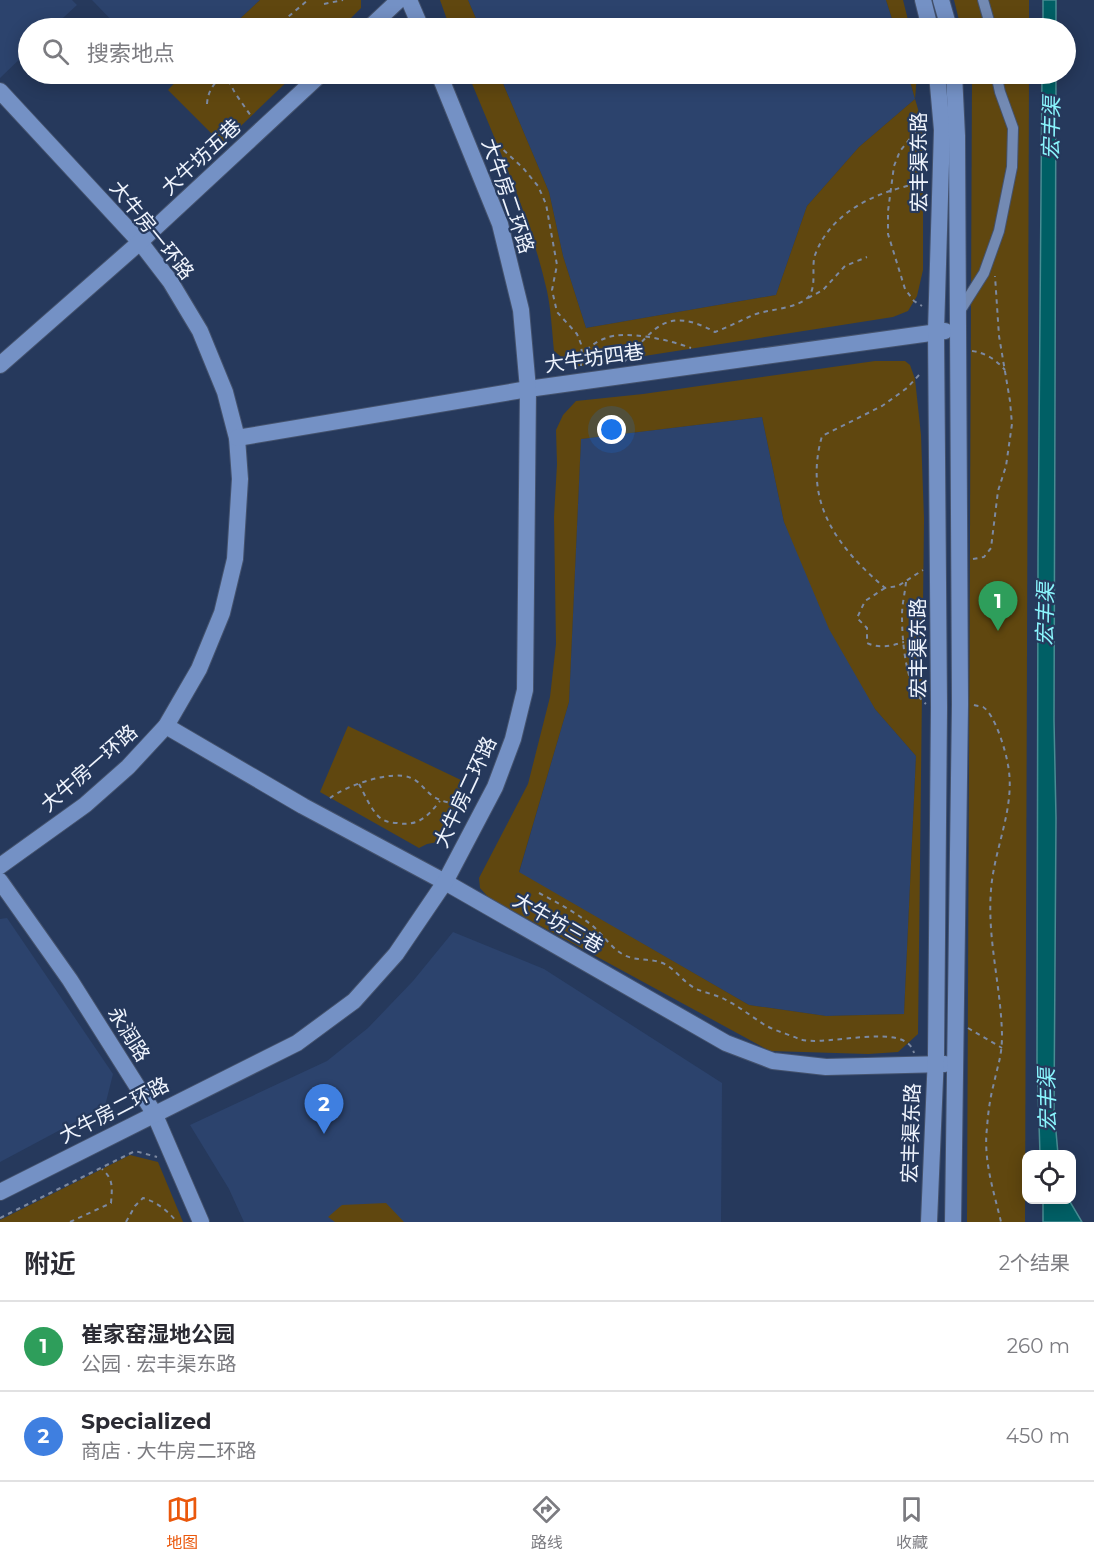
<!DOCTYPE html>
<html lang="zh">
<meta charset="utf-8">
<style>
:root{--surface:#fff;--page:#f2f2f3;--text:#2b2b33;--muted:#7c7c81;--line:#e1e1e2;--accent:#ea580c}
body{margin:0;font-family:Montserrat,"Noto Sans SC",sans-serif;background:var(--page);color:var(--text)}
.controls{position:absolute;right:18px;bottom:18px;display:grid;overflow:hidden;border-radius:12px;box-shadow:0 3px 15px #0003}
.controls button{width:54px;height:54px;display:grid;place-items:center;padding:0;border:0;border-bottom:2px solid var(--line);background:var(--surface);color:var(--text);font:30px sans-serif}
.you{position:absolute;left:612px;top:430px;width:21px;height:21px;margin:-15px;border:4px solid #fff;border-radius:50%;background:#1a73e8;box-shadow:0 0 0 9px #1a73e833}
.badge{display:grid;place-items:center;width:39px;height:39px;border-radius:50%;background:var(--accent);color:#fff;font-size:20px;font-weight:700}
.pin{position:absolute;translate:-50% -50px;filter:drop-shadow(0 2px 3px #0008)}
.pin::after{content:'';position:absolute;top:32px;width:21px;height:18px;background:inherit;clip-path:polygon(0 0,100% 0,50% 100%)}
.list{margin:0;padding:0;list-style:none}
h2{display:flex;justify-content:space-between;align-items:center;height:78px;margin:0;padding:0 24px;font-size:26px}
h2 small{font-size:20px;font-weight:400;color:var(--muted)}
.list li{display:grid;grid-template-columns:39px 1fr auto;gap:18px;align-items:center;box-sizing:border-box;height:90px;padding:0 24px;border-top:2px solid var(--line)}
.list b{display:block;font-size:22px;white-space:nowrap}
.list p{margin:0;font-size:20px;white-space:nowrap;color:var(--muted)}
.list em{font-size:20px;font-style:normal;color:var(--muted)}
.icon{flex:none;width:33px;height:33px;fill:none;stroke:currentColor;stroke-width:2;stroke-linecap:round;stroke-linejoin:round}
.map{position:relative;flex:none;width:1094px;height:1222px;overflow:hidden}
.search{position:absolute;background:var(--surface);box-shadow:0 3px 15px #0003;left:18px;right:18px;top:18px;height:66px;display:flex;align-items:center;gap:15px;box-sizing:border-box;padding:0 21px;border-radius:33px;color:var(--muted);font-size:22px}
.sheet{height:258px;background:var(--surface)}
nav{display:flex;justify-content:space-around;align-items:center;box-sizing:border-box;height:84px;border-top:2px solid var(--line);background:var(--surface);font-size:16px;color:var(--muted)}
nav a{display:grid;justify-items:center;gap:3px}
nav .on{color:var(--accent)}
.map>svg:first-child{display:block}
</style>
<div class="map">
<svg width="1094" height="1222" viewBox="0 0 1094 1222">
<rect width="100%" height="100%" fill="#26395c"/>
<g fill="#2c436d">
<polygon points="0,0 72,0 77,5 52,28 28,28 28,51 0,78"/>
<polygon points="92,0 260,0 230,28 119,28"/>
<polygon points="468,0 886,0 895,28 480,28"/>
<polygon points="499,74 908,74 915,99 859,147 807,206 776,295 586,328 563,256 549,192"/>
<polygon points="762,417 784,522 875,709 916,756 904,1014 826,1016 749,1005 519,873 569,702 581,439"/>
<polygon points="7,918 113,1074 105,1106 0,1162 0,919"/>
<polygon points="453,932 544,969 722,1083 721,1222 244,1222 229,1189 190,1125 327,1061 368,1028 413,981"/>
</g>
<g fill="#60470f" fill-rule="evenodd">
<polygon points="260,0 361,0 361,8 341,28 230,28"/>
<polygon points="440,0 468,0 480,28 450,28"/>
<polygon points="886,0 903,0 910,28 895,28"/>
<polygon points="954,0 1029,0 1029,28 961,28"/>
<polygon points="183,74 295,74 222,144 168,90"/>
<path d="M468,74H499L549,192L563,256L586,328L776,295L807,206L859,147L915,99L908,74H917L915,99L921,119L923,141V270L917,296L908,311L893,317L574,367L554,351C552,331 551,310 547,291C530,216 497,145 468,74Z"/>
<polygon points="972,74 1029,74 1025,1222 967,1222"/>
<path d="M875,361H905L910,365L915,379L921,435L924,519L918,1034L898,1052L868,1054L770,1051L489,898L480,888L479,878L528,784L550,697L556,644L554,517L557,464L556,430L563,415L576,401L643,394ZM762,417L784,522L829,629L875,709L916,756L904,1014L826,1016L749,1005L519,872L569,702L581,439Z"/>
<polygon points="348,726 463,781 443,841 427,844 419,848 320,792"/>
<polygon points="130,1155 158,1162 183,1222 0,1222 0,1220"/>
<polygon points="386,1203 404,1222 335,1222 328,1217 342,1205"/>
</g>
<g fill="#005f65" stroke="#488c93" stroke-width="1.5">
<rect x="1043" y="0" width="13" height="28"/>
<polygon points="1042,74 1056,74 1054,720 1056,818 1054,1109 1058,1154 1040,1154 1037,1060 1038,558"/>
<polygon points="1043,1200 1069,1200 1082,1222 1043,1222"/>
</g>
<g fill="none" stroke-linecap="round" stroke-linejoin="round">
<g stroke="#44526d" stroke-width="12">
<g id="street">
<polyline points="983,0 991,28"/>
<polyline points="958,314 984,273 999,231 1012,167 1013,128 1000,92 996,74"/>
</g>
</g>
<g stroke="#44526d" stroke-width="18">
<g id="secondary">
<polyline points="409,0 421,28"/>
<polyline points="923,0 930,28"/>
<polyline points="941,0 949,28"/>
<polyline points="369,28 399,0"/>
<polyline points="0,91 140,242 170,281 200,331 225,392 237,438 240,479 235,559 222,613 199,669 166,726 128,767 85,805 0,866"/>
<polyline points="0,365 140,242 321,74"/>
<polyline points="237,438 528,389 945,331"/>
<polyline points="166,726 303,806 445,882 726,1043 773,1061 826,1067 945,1064"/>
<polyline points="0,881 70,980 154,1113 201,1222"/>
<polyline points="0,1192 297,1043 354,1001 396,954 445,882 495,787 513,739 525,690 528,389 521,310 500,224 439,74"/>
<polyline points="929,1222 936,1055 939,707 936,331 942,130 937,74"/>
<polyline points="953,1222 960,704 957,136 954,74"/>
</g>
</g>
<g stroke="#7c89a1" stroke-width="2" stroke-dasharray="4.5 4.5" stroke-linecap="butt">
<polyline points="324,4 343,0"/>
<polyline points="238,21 245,28"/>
<polyline points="275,28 308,0"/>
<polyline points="227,74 225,74 235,93 251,116"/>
<polyline points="289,74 292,77"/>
<path d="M207,104C208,90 214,83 225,74"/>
<polyline points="921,125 900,151 894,166 888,211 888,234 905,289 914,301 922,306"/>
<polyline points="497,144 523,168 538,186 546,204 557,265 552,290 557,312 577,334 581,344 582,354"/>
<polyline points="808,298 823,290 845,266 867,257"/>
<path d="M972,351C986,353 995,359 1005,370"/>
<path d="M624,362C655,327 667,306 715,332C728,327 740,321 753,315C768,309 799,309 809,296C817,285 811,267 815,255C832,209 881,190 926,182"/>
<path d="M581,366L582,354C589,347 597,341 606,338C625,330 671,340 691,348"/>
<path d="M919,375L907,388L882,406L822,436C803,502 837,547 885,588L898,586L923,570"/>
<polyline points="973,559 984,557 991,548 998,491 1006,466 1012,424 1010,401 999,336 995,276"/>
<path d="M906,582C905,593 902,604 902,615C902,640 905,688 926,704"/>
<path d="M885,588L865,601L857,618L867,628V643C880,649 891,646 904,642"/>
<path d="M974,705C977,706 980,706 983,707C995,714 1006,752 1008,765C1016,807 994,848 991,890C987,939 1001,986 1002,1035C1002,1056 998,1064 994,1083C990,1098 988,1113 987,1128C983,1160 994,1192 1001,1222"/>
<path d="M359,784C365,795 370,808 379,817C384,821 390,823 397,823C418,827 428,816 440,801"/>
<path d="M330,798C345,786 393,769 411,778C419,781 423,788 429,793C436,800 446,802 455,804"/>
<path d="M539,893C558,903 577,913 594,927C604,936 611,948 624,955C637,962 655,957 668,966C678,973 685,983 696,989C706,993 717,995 726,1000C740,1007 752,1017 765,1025C775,1031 788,1034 799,1039C825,1048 906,1020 914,1053"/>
<polyline points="968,1028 1002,1048"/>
<polyline points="0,1218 135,1151 157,1157"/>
<path d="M70,1222L111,1203C112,1189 114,1179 102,1169"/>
<path d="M126,1222L135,1206L143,1198C157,1202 168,1211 177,1222"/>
</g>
<use href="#street" stroke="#738ab3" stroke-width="10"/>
<use href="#secondary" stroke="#7491c5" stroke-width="16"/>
</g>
<g text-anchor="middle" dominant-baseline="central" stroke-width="4.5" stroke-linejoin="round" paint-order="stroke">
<g font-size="20" fill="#eff4fd" stroke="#26395c">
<text transform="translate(201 157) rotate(-43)">大牛坊五巷</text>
<text transform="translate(919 162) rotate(-90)">宏丰渠东路</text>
<text transform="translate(508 196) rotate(71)">大牛房二环路</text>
<text transform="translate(152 230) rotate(51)">大牛房一环路</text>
<text transform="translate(594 358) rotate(-8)">大牛坊四巷</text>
<text transform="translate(918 648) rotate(-90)">宏丰渠东路</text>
<text transform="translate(89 768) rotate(-41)">大牛房一环路</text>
<text transform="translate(465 792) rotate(-65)">大牛房二环路</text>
<text transform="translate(558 923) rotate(30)">大牛坊三巷</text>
<text transform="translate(129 1034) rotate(58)">永润路</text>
<text transform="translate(114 1110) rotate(-27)">大牛房二环路</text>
<text transform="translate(911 1133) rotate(-88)">宏丰渠东路</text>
</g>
<g font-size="21" font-style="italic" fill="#8af5fd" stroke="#26395c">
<text transform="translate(1051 128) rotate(-89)">宏丰渠</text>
<text transform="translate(1045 614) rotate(-89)">宏丰渠</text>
<text transform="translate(1047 1100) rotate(-91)">宏丰渠</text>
</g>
</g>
</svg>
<div class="controls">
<button><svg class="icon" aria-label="locate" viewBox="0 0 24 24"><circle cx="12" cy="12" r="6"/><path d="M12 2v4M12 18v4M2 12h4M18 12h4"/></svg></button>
</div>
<div class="you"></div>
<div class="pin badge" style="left:998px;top:631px;background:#2e9e5b">1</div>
<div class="pin badge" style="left:324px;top:1134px;background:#3f7fe0">2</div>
<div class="search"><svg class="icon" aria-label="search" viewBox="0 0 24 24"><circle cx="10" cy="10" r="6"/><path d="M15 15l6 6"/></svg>搜索地点</div>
</div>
<section class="sheet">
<h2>附近<small>2个结果</small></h2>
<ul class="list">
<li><span class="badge" style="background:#2e9e5b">1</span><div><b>崔家窑湿地公园</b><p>公园 · 宏丰渠东路</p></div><em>260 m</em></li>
<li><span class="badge" style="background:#3f7fe0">2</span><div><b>Specialized</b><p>商店 · 大牛房二环路</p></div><em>450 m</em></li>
</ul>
</section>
<nav>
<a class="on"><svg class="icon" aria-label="map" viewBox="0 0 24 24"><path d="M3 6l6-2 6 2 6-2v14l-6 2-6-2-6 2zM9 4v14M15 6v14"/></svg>地图</a>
<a><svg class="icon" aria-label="directions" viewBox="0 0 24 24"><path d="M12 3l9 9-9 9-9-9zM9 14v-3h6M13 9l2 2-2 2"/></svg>路线</a>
<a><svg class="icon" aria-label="saved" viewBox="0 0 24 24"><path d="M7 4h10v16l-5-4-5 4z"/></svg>收藏</a>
</nav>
